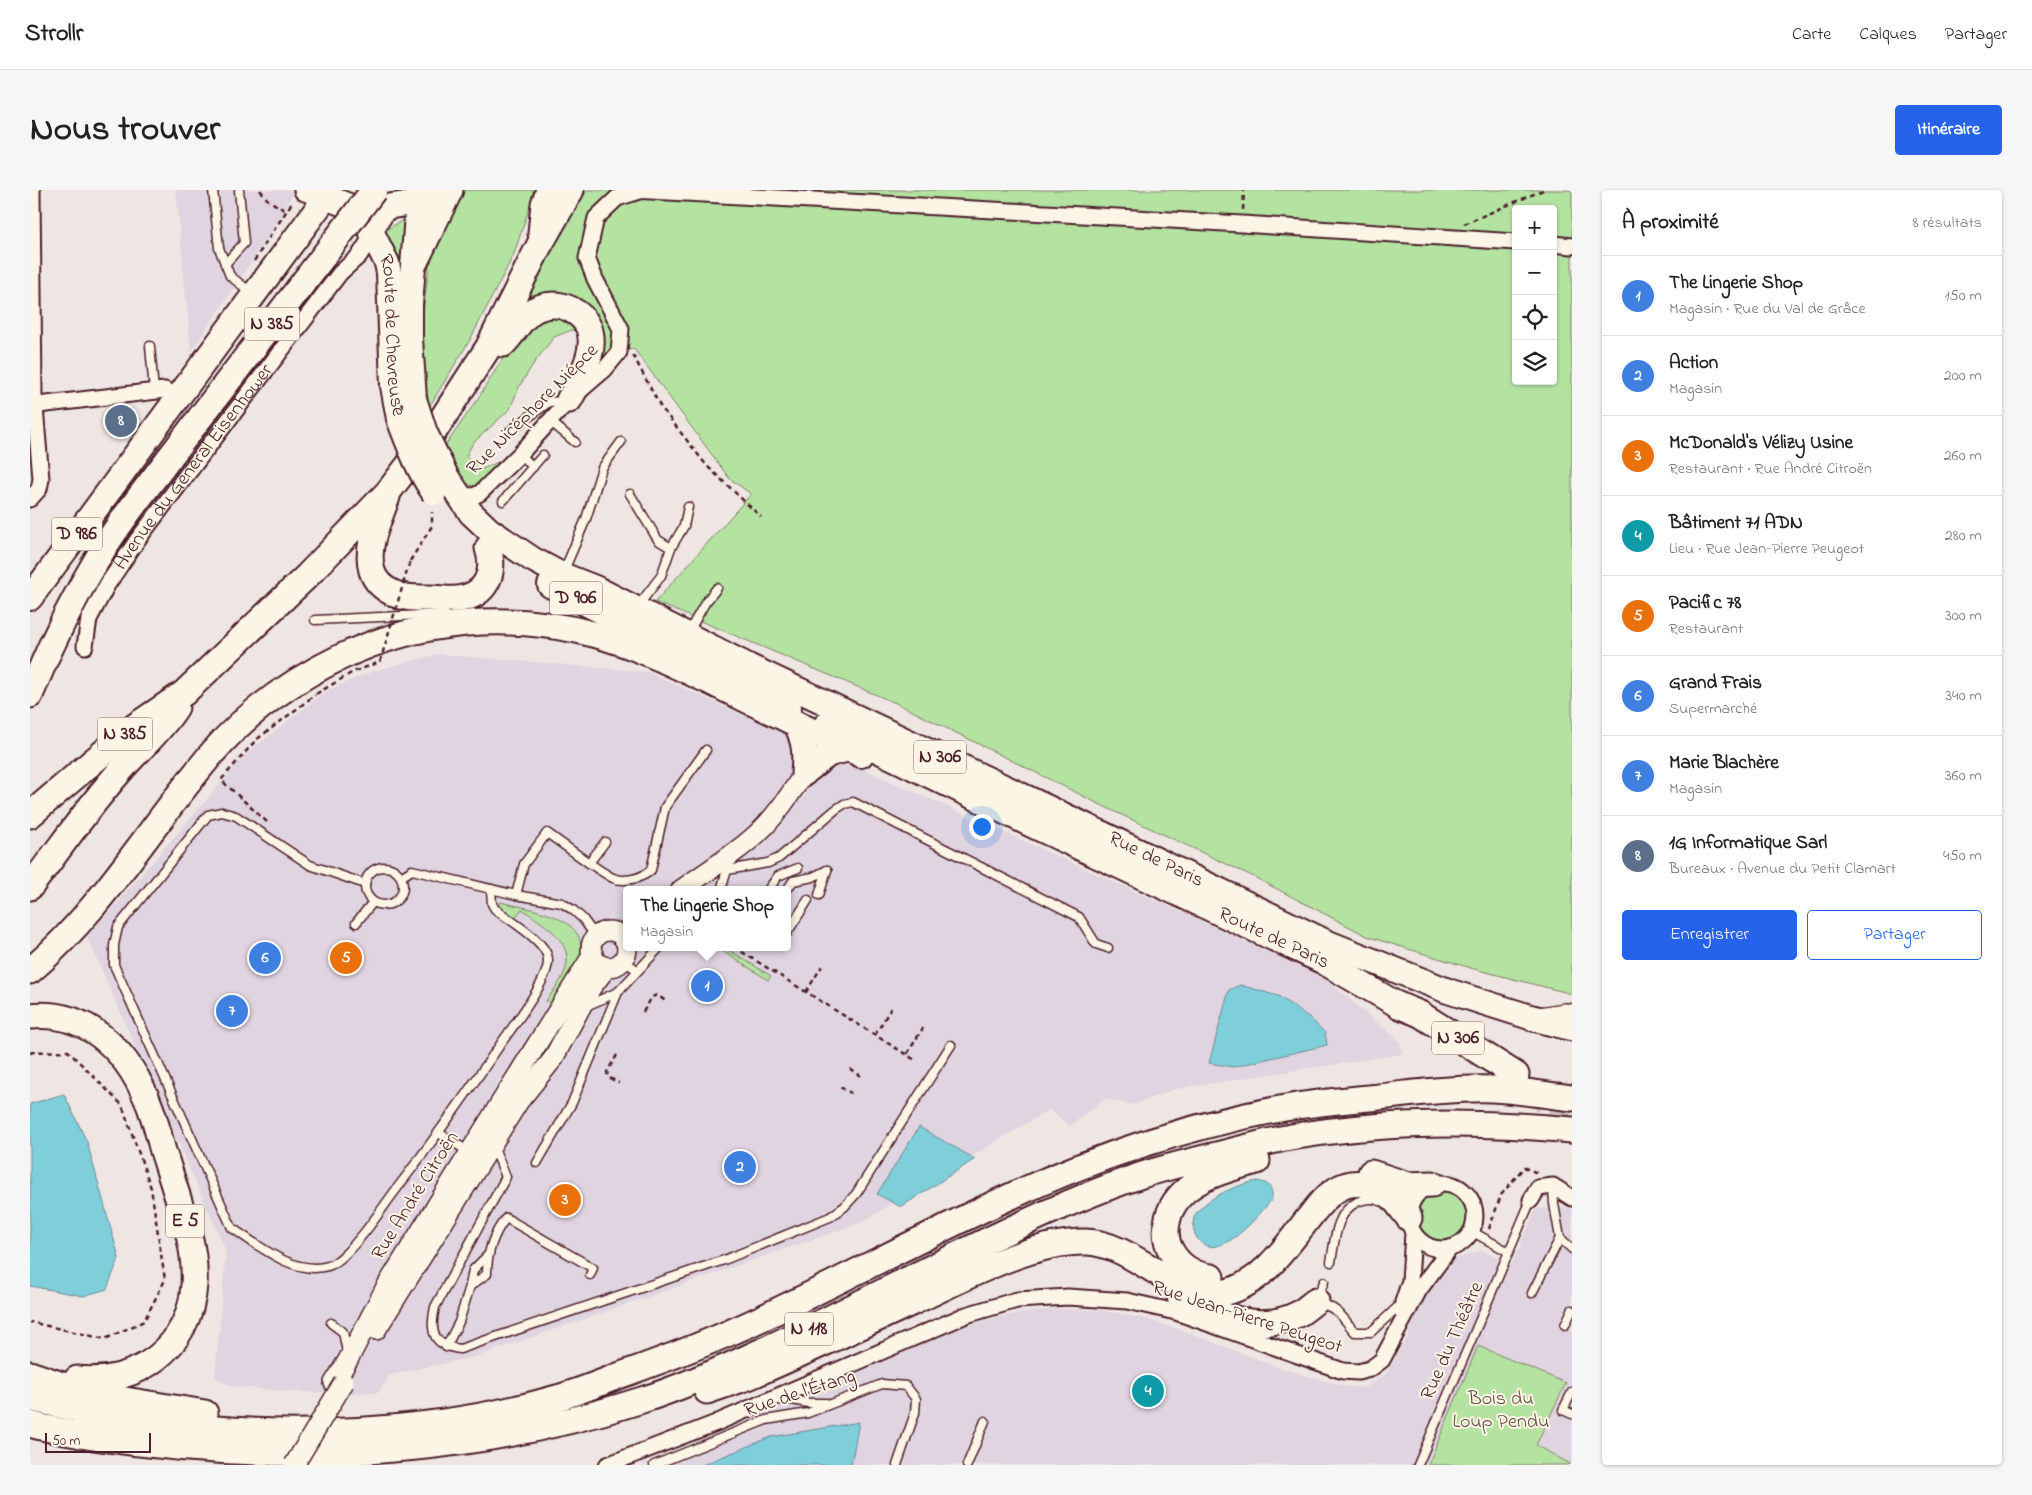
<!DOCTYPE html>
<html lang="fr">
<meta charset="utf-8">
<style>
:root{--surface:#fff;--page:#f6f6f6;--text:#222;--muted:#767676;--line:#e0e0e0;--accent:#2563eb}
body{margin:0;font-family:"Indie Flower",sans-serif;background:var(--page);color:var(--text)}
.controls{position:absolute;right:15px;top:15px;display:grid;overflow:hidden;border-radius:5px;box-shadow:0 1px 4px #0004}
.controls button{width:45px;height:45px;display:grid;place-items:center;padding:0;border:0;border-bottom:1px solid var(--line);background:var(--surface);color:var(--text);font:25px sans-serif}
.scale{position:absolute;left:15px;bottom:12px;width:106px;box-sizing:border-box;padding-left:5px;border:2px solid #4a1f2b;border-top:0;font-size:14px;line-height:18px;white-space:nowrap;color:#4a1f2b;-webkit-text-stroke:4px #fcf5e5;paint-order:stroke}
.you{position:absolute;left:951px;top:636px;width:18px;height:18px;margin:-12px;border:4px solid #fff;border-radius:50%;background:#1a73e8;box-shadow:0 0 0 8px #1a73e833}
.badge{display:grid;place-items:center;width:32px;height:32px;border-radius:50%;background:var(--accent);color:#fff;font-size:16px;font-weight:700}
.pin{position:absolute;translate:-50% -50%;border:2px solid #fff;box-shadow:0 1px 5px #0006}
.popup{position:absolute;left:593px;top:696px;width:168px;height:65px;box-sizing:border-box;display:grid;place-content:center;border-radius:5px;background:var(--surface);filter:drop-shadow(0 1px 4px #0005);font-size:16px;white-space:nowrap;color:var(--muted)}
.popup b{font-size:19px;color:var(--text)}
.popup::after{content:'';position:absolute;left:50%;top:100%;margin-left:-10px;border:10px solid transparent;border-top-color:var(--surface)}
.list{margin:0;padding:0;list-style:none}
h2{display:flex;justify-content:space-between;align-items:center;height:65px;margin:0;padding:0 20px;font-size:21px}
h2 small{font-size:16px;font-weight:400;color:var(--muted)}
.list li{display:grid;grid-template-columns:32px 1fr auto;gap:15px;align-items:center;box-sizing:border-box;height:80px;padding:0 20px;border-top:1px solid var(--line)}
.list b{display:block;font-size:19px;white-space:nowrap}
.list p{margin:0;font-size:16px;white-space:nowrap;color:var(--muted)}
.list em{font-size:16px;font-style:normal;color:var(--muted)}
.actions{display:flex;gap:10px;padding:15px 20px}
.actions a{flex:1;padding:11px 0;border:1px solid var(--accent);border-radius:5px;text-align:center;font-size:18px;color:var(--accent)}
.actions .main{background:var(--accent);color:#fff}
.icon{flex:none;width:28px;height:28px;fill:none;stroke:currentColor;stroke-width:2;stroke-linecap:round;stroke-linejoin:round}
.map{position:relative;flex:none;width:1542px;height:1275px;overflow:hidden;border-radius:5px}
header{display:flex;align-items:center;gap:30px;box-sizing:border-box;height:70px;padding:0 25px;background:var(--surface);border-bottom:1px solid var(--line)}
header strong{font-size:24px}
nav{display:flex;gap:28px;margin-inline-start:auto;font-size:18px}
.intro{display:flex;align-items:center;justify-content:space-between;box-sizing:border-box;height:120px;padding:0 30px}
h1{margin:0;font-size:35px}
.button{padding:12px 22px;border-radius:5px;background:var(--accent);color:#fff;font-size:18px;font-weight:700}
main{display:flex;gap:30px;padding:0 30px}
aside{flex:1;background:var(--surface);border-radius:5px;box-shadow:0 1px 4px #0004}
.map>svg:first-child{display:block}
</style>
<header>
<strong>Strollr</strong>
<nav><a>Carte</a><a>Calques</a><a>Partager</a></nav>
</header>
<div class="intro"><h1>Nous trouver</h1><a class="button">Itinéraire</a></div>
<main>
<div class="map">
<svg width="1542" height="1275" viewBox="0 0 1542 1275">
<rect width="100%" height="100%" fill="#efe6e3"/>
<filter id="ink" filterUnits="userSpaceOnUse"><feTurbulence type="fractalNoise" baseFrequency=".02" numOctaves="2"/><feDisplacementMap in="SourceGraphic" scale="10" xChannelSelector="R" yChannelSelector="G"/><feConvolveMatrix kernelMatrix="1 2 1 2 8 2 1 2 1" color-interpolation-filters="sRGB"/></filter>
<g filter="url(#ink)">
<g fill="#e0d4e0" fill-rule="evenodd">
<polygon points="146,0 264,0 252,26 161,162"/>
<path d="M408,464L618,482L1289,784L1370,851L1372,864L1145,899L1103,915L1075,909L1040,936L1019,920L830,1033L448,1166L360,1185L348,1203L262,1202L200,1196L185,1187L196,1061L57,747L217,563L296,501L343,481ZM597,700H757V757H597Z"/>
<polygon points="1540,1017 1542,1018 1542,1274 1506,1256 1449,1156 1398,1275 610,1275 644,1262 929,1138 960,1129 997,1122 1027,1119 1070,1120 1112,1128 1152,1140 1250,1178 1314,1196 1334,1198 1356,1184 1378,1146 1398,1095 1420,1071 1451,1060 1482,1074 1506,1019"/>
</g>
<g fill="#b3e2a1" stroke="#7e8066" fill-rule="evenodd">
<polygon points="434,0 505,0 484,64 441,148 399,217 394,194 391,138 400,68"/>
<path d="M557,0H1542V804L1444,779L1339,747L1222,686L1077,618L868,514L625,412L721,304L699,288L604,159L584,162L556,190L559,124L496,115L504,89ZM1486,19H1523V191H1486Z"/>
<polygon points="377,28 372,80 370,81 355,43 359,38"/>
<path d="M534,125L550,143L542,140L524,147L504,173L489,197L480,219L443,253L436,266L452,279L473,270C466,278 456,296 444,296C432,296 419,266 415,256L447,210L492,137L502,129Z"/>
<path d="M470,712C498,719 563,726 549,769C544,785 531,801 522,815L516,811C523,801 533,789 536,778C543,749 511,733 492,719L485,728L470,716Z"/>
<polygon points="686,757 694,757 741,786 738,790"/>
<circle cx="1413" cy="1026" r="25"/>
<polygon points="1448,1156 1536,1193 1506,1255 1542,1275 1398,1275"/>
</g>
<g fill="#7fcfda" stroke="#6a8994">
<polygon points="1210,795 1248,806 1280,828 1295,843 1297,855 1203,877 1179,873 1199,800"/>
<polygon points="34,904 57,952 89,1068 77,1099 53,1106 0,1096 0,914"/>
<polygon points="889,937 945,969 871,1017 847,1004"/>
<path d="M1228,991C1239,993 1243,998 1242,1009C1230,1025 1186,1077 1167,1048C1163,1042 1162,1031 1165,1025C1175,1008 1210,993 1228,991Z"/>
<polygon points="829,1232 821,1275 672,1275 741,1247"/>
</g>
<g fill="none" stroke-linecap="round" stroke-linejoin="round">
<polyline stroke="#cebebe" stroke-width="19" stroke-dasharray="19 9" stroke-linecap="butt" points="1498,903 1542,933"/>
<g stroke="#4a1f2b" stroke-width="11">
<g id="service">
<polyline points="183,0 189,58 200,86 222,103"/>
<polyline points="195,74 214,53 209,0"/>
<polyline points="120,156 124,201"/>
<polyline points="521,232 545,252"/>
<polyline points="480,241 519,212 535,211"/>
<polyline points="490,264 503,277"/>
<polyline points="600,304 628,350 641,358 631,386 608,416"/>
<polyline points="473,311 513,265"/>
<polyline points="641,358 654,336 658,317"/>
<polyline points="533,383 556,329 572,278 591,252"/>
<polyline points="285,430 415,424"/>
<polyline points="658,443 675,413 687,398"/>
<path d="M559,673C567,678 575,684 583,688C594,693 613,688 621,680L635,617L676,560"/>
<circle cx="354" cy="696" r="19"/>
<polyline points="697,680 738,673 749,668 805,620 814,614 823,612 1049,727 1066,754 1078,758"/>
<polyline points="371,687 382,680 486,705 532,713 543,720 553,729 566,747"/>
<path d="M335,694L280,675L206,626L192,622L178,625L88,737L84,755V775L202,1038C228,1055 264,1086 298,1076C310,1072 321,1058 329,1049C343,1033 355,1014 368,997C403,951 437,903 470,855C482,837 519,791 518,770C518,752 479,730 465,719L462,714L461,699"/>
<polyline points="691,700 697,680 696,675"/>
<polyline points="738,700 748,686 768,678"/>
<polyline points="757,700 763,691 783,687 797,680"/>
<polyline points="486,705 494,674 517,643 559,673 575,652"/>
<polyline points="789,705 797,680"/>
<polyline points="326,733 343,712"/>
<polyline points="757,743 778,710"/>
<polyline points="593,770 607,780"/>
<polyline points="556,816 588,802 630,757"/>
<polyline points="409,943 439,962"/>
<path d="M463,955L476,987L405,1117C399,1143 404,1156 430,1159L694,1070L800,1027L814,1017L826,1004L921,855"/>
<polyline points="507,973 542,913 588,802"/>
<polyline points="1523,996 1524,1014 1530,1048 1542,1059"/>
<polyline points="1441,1041 1479,1062"/>
<path d="M1301,1072C1305,1051 1305,1023 1327,1012C1334,1009 1343,1008 1350,1011"/>
<path d="M1294,1092L1286,1111C1312,1121 1309,1124 1325,1142H1341L1372,1113"/>
<polyline points="440,1096 443,1080 457,1066"/>
<polyline points="1502,1103 1530,1048"/>
<polyline points="301,1133 313,1142 317,1162"/>
<polyline points="1535,1135 1542,1120"/>
<path d="M416,1157L429,1132L440,1096L457,1084C457,1063 463,1044 476,1028L563,1078L560,1085"/>
<polyline points="1542,1202 1533,1220 1542,1224"/>
<polyline points="751,1208 778,1213 796,1213"/>
<polyline points="624,1275 736,1230 778,1223 852,1194 876,1196 886,1209 885,1223 867,1275"/>
<polyline points="937,1275 955,1231"/>
<polyline points="1388,1275 1501,1010"/>
</g>
</g>
<g stroke="#4a1f2b" stroke-width="19">
<g id="minor">
<polyline points="603,0 1212,34 1486,52"/>
<polyline points="1523,54 1542,56"/>
<polyline points="0,216 135,200 147,207"/>
<polyline points="428,305 444,306 450,303 490,264 539,210 575,179 589,162 591,139 565,89 557,68 566,28 587,8 613,0"/>
<polyline points="0,309 9,299 11,289 4,205 2,0"/>
<path id="s1" d="M55,456L59,429L77,395L108,349L310,83L329,66L361,16"/>
<circle cx="1412" cy="1026" r="33"/>
<polyline points="1501,1010 1508,998 1523,996 1542,1008"/>
<polyline points="1372,1121 1373,1112 1380,1091 1383,1043"/>
<polyline points="577,1275 686,1233 936,1125 987,1110 1038,1107 1097,1111 1146,1122 1313,1181 1328,1182 1340,1179 1352,1170 1389,1100 1420,1058"/>
</g>
</g>
<g stroke="#4a1f2b" stroke-width="22">
<g id="tertiary">
<path d="M651,700C677,681 713,659 735,636C750,620 762,602 774,583"/>
<circle cx="579" cy="759" r="18"/>
<polyline points="1509,827 1535,823 1542,824"/>
<polyline points="346,1140 489,911 523,869 561,798 577,777"/>
<polyline points="304,1193 318,1170 356,1097 563,764"/>
</g>
</g>
<g stroke="#4a1f2b" stroke-width="25">
<polyline id="secondary" points="275,0 296,7"/>
</g>
<g stroke="#4a1f2b" stroke-width="28">
<g id="primary">
<polyline points="296,7 331,21 388,12"/>
<path id="s2" d="M331,21L357,73L359,83L363,196L369,229"/>
<polyline points="384,209 380,149 380,115 389,0"/>
<path id="s3" d="M416,286L441,323L459,340L502,369L532,385L565,398L720,477L1050,633L1298,753L1418,801L1503,828"/>
<polyline points="520,395 759,517"/>
<polyline points="0,408 296,7 298,0"/>
<path id="s4" d="M796,535L1008,638L1292,771L1368,815"/>
<polyline points="774,583 799,564 819,559 831,565"/>
</g>
</g>
<g stroke="#4a1f2b" stroke-width="29">
<g id="trunk">
<polyline points="388,12 402,0"/>
<polyline points="511,43 514,14 519,0"/>
<polyline points="384,74 420,0"/>
<path d="M473,154C484,144 489,129 504,120C516,114 528,113 540,119C580,139 554,183 539,210"/>
<path d="M357,307C349,330 335,356 342,381C345,391 354,399 363,403C374,409 388,408 401,408C409,408 419,410 428,409C456,406 466,383 458,358"/>
<path d="M0,505C20,455 44,407 72,361C92,328 117,298 140,267"/>
<path d="M767,534C775,553 776,562 774,583"/>
<polyline points="0,625 101,539 154,503 277,386 358,302 401,246 458,158 509,56 541,0"/>
<path d="M0,697C30,658 58,617 91,580C109,559 131,541 146,517"/>
<path d="M0,781C73,719 122,633 184,561C219,521 263,490 311,467C392,429 480,422 567,445C607,456 644,475 681,492C727,515 773,537 819,559"/>
<polyline points="1368,815 1390,824 1486,885"/>
<path d="M0,826C56,820 95,859 116,907C124,924 128,943 133,961C142,989 151,1017 159,1045C163,1061 165,1078 164,1095C160,1157 107,1196 47,1189"/>
<polyline points="1503,828 1542,838"/>
<polyline points="1341,983 1378,995 1402,994"/>
<path d="M1181,1087C1163,1085 1150,1077 1141,1061C1135,1050 1135,1039 1138,1028C1148,990 1195,980 1227,971"/>
<path d="M1150,1107C1187,1124 1228,1145 1268,1124C1274,1121 1280,1115 1286,1111"/>
<polyline points="0,1184 50,1201 95,1210 175,1223"/>
<path d="M677,1201L718,1187C773,1163 827,1138 881,1113C931,1090 1000,1051 1056,1052C1105,1053 1147,1113 1196,1102C1231,1094 1256,1057 1277,1030C1286,1019 1294,1007 1306,1000C1324,988 1346,994 1362,1007C1368,1013 1373,1021 1379,1028"/>
<path d="M0,1208C42,1218 84,1228 127,1233C254,1250 403,1244 527,1208C548,1202 568,1194 588,1186C636,1169 684,1151 730,1129C813,1090 894,1046 977,1008C1067,966 1163,934 1261,917C1290,912 1320,910 1349,907C1386,903 1425,898 1462,899C1488,900 1515,905 1542,908"/>
<path d="M0,1234C21,1240 42,1243 63,1247C249,1275 433,1268 612,1210C653,1197 693,1179 732,1161C812,1124 890,1082 971,1044C1017,1022 1064,1001 1112,985C1143,975 1175,968 1206,960C1224,956 1242,950 1261,947C1354,931 1448,931 1542,940"/>
</g>
</g>
<g stroke="#4a1f2b" stroke-width="2.5" stroke-dasharray="5 4" stroke-linecap="butt">
<polyline points="230,0 238,10 256,21"/>
<polyline points="1213,20 1214,0"/>
<polyline points="1434,34 1513,0"/>
<polyline points="224,71 263,11"/>
<polyline points="603,165 630,216 677,276 731,327"/>
<polyline points="380,371 402,336 402,322"/>
<polyline points="237,632 191,590 226,550 285,505"/>
<polyline points="704,757 885,870"/>
<polyline points="776,802 792,776"/>
<polyline points="613,822 622,807 627,805 637,812"/>
<polyline points="845,845 861,818"/>
<polyline points="0,863 3,862 38,861 92,915 121,998 135,1090 114,1131 75,1149 0,1132"/>
<polyline points="877,864 893,838"/>
<polyline points="587,865 577,882 578,887 589,893"/>
<polyline points="820,879 831,886"/>
<polyline points="810,897 821,903"/>
<polyline points="1459,1039 1471,1005 1494,977 1507,983"/>
</g>
<use href="#service" stroke="#fcf5e5" stroke-width="8"/>
<use href="#minor" stroke="#fcf5e5" stroke-width="15"/>
<use href="#tertiary" stroke="#fcf5e5" stroke-width="19"/>
<use href="#secondary" stroke="#fcf5e5" stroke-width="21"/>
<use href="#primary" stroke="#fcf5e5" stroke-width="24"/>
<use href="#trunk" stroke="#fcf5e5" stroke-width="25"/>
<g stroke="#4a1f2b" stroke-width="22" stroke-linecap="butt">
<polyline id="tertiary-bridge" points="264,1275 314,1192"/>
</g>
<g stroke="#4a1f2b" stroke-width="28" stroke-linecap="butt">
<g id="primary-bridge">
<polyline points="384,209 395,243 416,286"/>
<path d="M369,229C379,255 388,280 404,303"/>
</g>
</g>
<g stroke="#4a1f2b" stroke-width="29" stroke-linecap="butt">
<polyline id="trunk-bridge" points="140,267 344,0"/>
</g>
<polyline stroke="#4a1f2b" stroke-width="2.5" stroke-dasharray="5 4" stroke-linecap="butt" points="286,504 323,482 350,472 380,371"/>
<use href="#tertiary-bridge" stroke="#fcf5e5" stroke-width="19"/>
<use href="#primary-bridge" stroke="#fcf5e5" stroke-width="24"/>
<use href="#trunk-bridge" stroke="#fcf5e5" stroke-width="25"/>
</g>
</g>
<g text-anchor="middle" dominant-baseline="central" stroke-width="4" stroke-linejoin="round" paint-order="stroke">
<g fill="#fcf5e5" stroke="#7f5f63" stroke-width="1">
<rect x="214.5" y="117.5" width="55" height="33" rx="4"/>
<rect x="22" y="327.5" width="50" height="33" rx="4"/>
<rect x="520" y="391.5" width="52" height="33" rx="4"/>
<rect x="67.5" y="527.5" width="55" height="33" rx="4"/>
<rect x="884" y="550.5" width="52" height="33" rx="4"/>
<rect x="1402" y="831.5" width="52" height="33" rx="4"/>
<rect x="136" y="1014.5" width="38" height="33" rx="4"/>
<rect x="755" y="1122.5" width="48" height="33" rx="4"/>
</g>
<g font-size="19" font-weight="bold" fill="#4a1f2b">
<text x="242" y="134">N 385</text>
<text x="47" y="344">D 986</text>
<text x="546" y="408">D 906</text>
<text x="95" y="544">N 385</text>
<text x="910" y="567">N 306</text>
<text x="1428" y="848">N 306</text>
<text x="155" y="1031">E 5</text>
<text x="779" y="1139">N 118</text>
</g>
<g font-size="20" fill="#4a1f2b" stroke="#fcf5e5">
<text stroke="none"><textPath href="#s2" startOffset="131">Route de Chevreuse</textPath></text>
<text transform="translate(503 220) rotate(-45)">Rue Nicéphore Niépce</text>
<text stroke="none"><textPath href="#s1" startOffset="212">Avenue du Général Eisenhower</textPath></text>
<text stroke="none"><textPath href="#s3" startOffset="814">Rue de Paris</textPath></text>
<text stroke="none"><textPath href="#s4" startOffset="496">Route de Paris</textPath></text>
<text transform="translate(386 1006) rotate(-58)">Rue André Citroën</text>
<text transform="translate(1217 1128) rotate(18)">Rue Jean-Pierre Peugeot</text>
<text transform="translate(1423 1151) rotate(-66)">Rue du Théâtre</text>
<text transform="translate(770 1204) rotate(-18)">Rue de l'Étang</text>
</g>
<g font-size="20" fill="#645048" stroke="#fcf5e5">
<text x="1471" y="1209">Bois du<tspan x="1471" dy="23">Loup Pendu</tspan></text>
</g>
</g>
</svg>
<div class="controls">
<button>+</button>
<button>−</button>
<button><svg class="icon" aria-label="locate" viewBox="0 0 24 24"><circle cx="12" cy="12" r="6"/><path d="M12 2v4M12 18v4M2 12h4M18 12h4"/></svg></button>
<button><svg class="icon" aria-label="layers" viewBox="0 0 24 24"><path d="M12 4l9 5-9 5-9-5zM3 14l9 5 9-5"/></svg></button>
</div>
<div class="scale">50 m</div>
<div class="you"></div>
<div class="pin badge" style="left:677px;top:796px;background:#3f7fe0">1</div>
<div class="popup"><b>The Lingerie Shop</b>Magasin</div>
<div class="pin badge" style="left:710px;top:977px;background:#3f7fe0">2</div>
<div class="pin badge" style="left:535px;top:1010px;background:#e8710a">3</div>
<div class="pin badge" style="left:1118px;top:1201px;background:#0f9aa8">4</div>
<div class="pin badge" style="left:316px;top:768px;background:#e8710a">5</div>
<div class="pin badge" style="left:235px;top:768px;background:#3f7fe0">6</div>
<div class="pin badge" style="left:202px;top:821px;background:#3f7fe0">7</div>
<div class="pin badge" style="left:91px;top:231px;background:#5c6f8a">8</div>
</div>
<aside>
<h2>À proximité<small>8 résultats</small></h2>
<ul class="list">
<li><span class="badge" style="background:#3f7fe0">1</span><div><b>The Lingerie Shop</b><p>Magasin · Rue du Val de Grâce</p></div><em>150 m</em></li>
<li><span class="badge" style="background:#3f7fe0">2</span><div><b>Action</b><p>Magasin</p></div><em>200 m</em></li>
<li><span class="badge" style="background:#e8710a">3</span><div><b>McDonald's Vélizy Usine</b><p>Restaurant · Rue André Citroën</p></div><em>260 m</em></li>
<li><span class="badge" style="background:#0f9aa8">4</span><div><b>Bâtiment 71 ADN</b><p>Lieu · Rue Jean-Pierre Peugeot</p></div><em>280 m</em></li>
<li><span class="badge" style="background:#e8710a">5</span><div><b>Pacific 78</b><p>Restaurant</p></div><em>300 m</em></li>
<li><span class="badge" style="background:#3f7fe0">6</span><div><b>Grand Frais</b><p>Supermarché</p></div><em>340 m</em></li>
<li><span class="badge" style="background:#3f7fe0">7</span><div><b>Marie Blachère</b><p>Magasin</p></div><em>360 m</em></li>
<li><span class="badge" style="background:#5c6f8a">8</span><div><b>1G Informatique Sarl</b><p>Bureaux · Avenue du Petit Clamart</p></div><em>450 m</em></li>
</ul>
<div class="actions"><a class="main">Enregistrer</a><a>Partager</a></div>
</aside>
</main>
